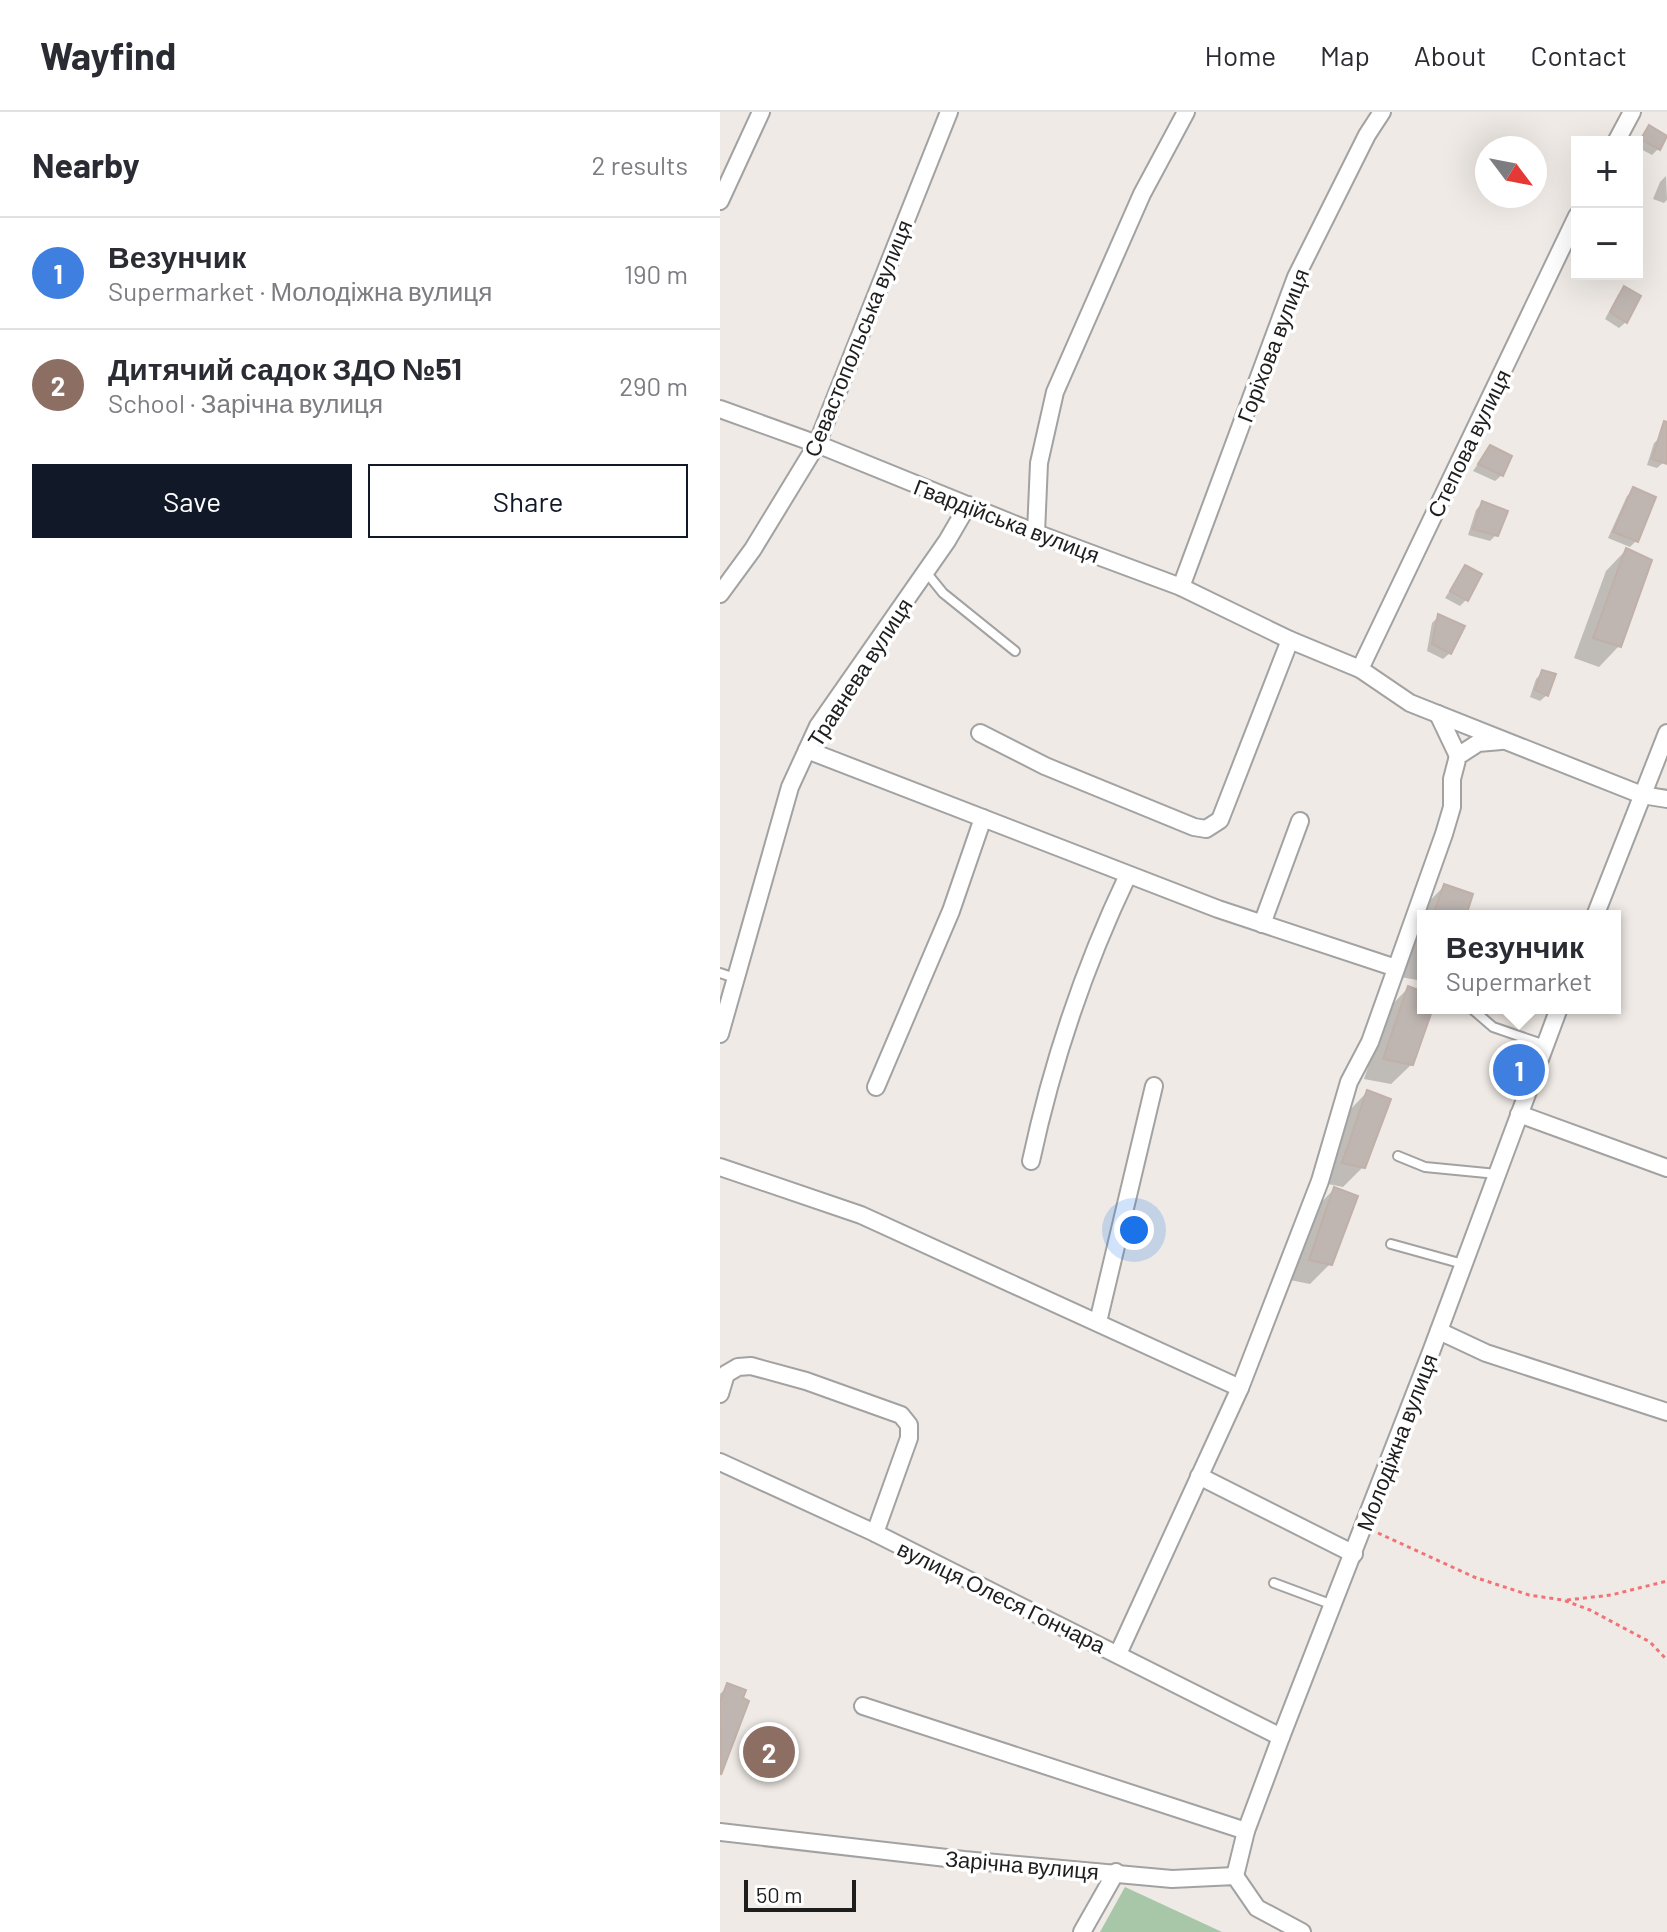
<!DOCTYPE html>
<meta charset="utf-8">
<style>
:root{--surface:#fff;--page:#f7f7f7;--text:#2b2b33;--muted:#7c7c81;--line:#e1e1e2;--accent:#111827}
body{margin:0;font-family:Barlow,sans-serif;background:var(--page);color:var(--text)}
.controls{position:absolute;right:24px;top:24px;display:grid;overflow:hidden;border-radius:0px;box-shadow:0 8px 32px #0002}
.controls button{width:72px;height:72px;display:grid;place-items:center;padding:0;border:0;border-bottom:2px solid var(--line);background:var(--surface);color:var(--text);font:40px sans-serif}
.compass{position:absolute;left:755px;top:24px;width:72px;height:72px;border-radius:50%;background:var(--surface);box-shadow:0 8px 32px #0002;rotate:122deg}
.scale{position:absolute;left:24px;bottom:20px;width:112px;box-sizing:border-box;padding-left:8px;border:4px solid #1e1e1e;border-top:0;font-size:22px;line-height:28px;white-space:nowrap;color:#1e1e1e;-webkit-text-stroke:6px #fff;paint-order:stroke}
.you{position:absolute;left:414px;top:1118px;width:28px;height:28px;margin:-20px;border:6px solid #fff;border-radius:50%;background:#1a73e8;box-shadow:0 0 0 12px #1a73e833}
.badge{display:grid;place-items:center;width:52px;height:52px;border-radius:50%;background:var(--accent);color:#fff;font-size:26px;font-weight:700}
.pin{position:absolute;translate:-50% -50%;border:4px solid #fff;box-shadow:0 2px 8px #0006}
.popup{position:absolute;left:697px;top:798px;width:204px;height:104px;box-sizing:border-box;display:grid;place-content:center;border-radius:0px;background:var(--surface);filter:drop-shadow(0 2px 6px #0005);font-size:26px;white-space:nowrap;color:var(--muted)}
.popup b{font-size:30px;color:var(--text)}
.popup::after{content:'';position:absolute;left:50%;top:100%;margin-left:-16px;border:16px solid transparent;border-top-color:var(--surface)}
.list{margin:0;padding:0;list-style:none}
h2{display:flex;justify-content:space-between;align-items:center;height:104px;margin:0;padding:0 32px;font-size:34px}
h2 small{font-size:26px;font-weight:400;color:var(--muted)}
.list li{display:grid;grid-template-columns:52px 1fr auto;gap:24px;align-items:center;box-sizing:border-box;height:112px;padding:0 32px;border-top:2px solid var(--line)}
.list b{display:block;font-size:30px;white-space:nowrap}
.list p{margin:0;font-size:26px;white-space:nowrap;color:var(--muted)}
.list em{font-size:26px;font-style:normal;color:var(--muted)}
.actions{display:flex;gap:16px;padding:24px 32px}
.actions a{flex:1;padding:18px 0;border:2px solid var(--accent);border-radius:0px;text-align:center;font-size:28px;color:var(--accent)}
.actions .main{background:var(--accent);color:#fff}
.map{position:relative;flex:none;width:947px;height:1820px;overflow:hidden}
header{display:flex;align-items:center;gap:48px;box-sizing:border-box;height:112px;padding:0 40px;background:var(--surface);border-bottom:2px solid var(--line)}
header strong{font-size:38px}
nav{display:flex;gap:44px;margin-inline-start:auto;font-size:28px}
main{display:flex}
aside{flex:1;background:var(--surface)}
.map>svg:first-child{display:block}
</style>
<header>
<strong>Wayfind</strong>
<nav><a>Home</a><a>Map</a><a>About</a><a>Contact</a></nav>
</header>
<main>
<aside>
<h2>Nearby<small>2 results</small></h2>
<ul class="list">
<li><span class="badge" style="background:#3f7fe0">1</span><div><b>Везунчик</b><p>Supermarket · Молодіжна вулиця</p></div><em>190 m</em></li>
<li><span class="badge" style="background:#8d6e63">2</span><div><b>Дитячий садок ЗДО №51</b><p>School · Зарічна вулиця</p></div><em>290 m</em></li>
</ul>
<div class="actions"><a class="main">Save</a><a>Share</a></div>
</aside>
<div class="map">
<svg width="947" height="1820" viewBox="0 0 947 1820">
<rect width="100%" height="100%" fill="#efeae5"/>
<polygon fill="#a8c6a8" points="405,1775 502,1820 380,1820"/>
<g fill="#0003">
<polygon points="930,16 938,37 932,43 917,35"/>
<polygon points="946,64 947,88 944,91 933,87 940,70"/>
<polygon points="904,176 918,184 906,210 899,216 885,207 898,183"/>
<polygon points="941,325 947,327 947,340 944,350 937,356 927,353 934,331"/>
<polygon points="770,335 782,363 775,369 753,359"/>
<polygon points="914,378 916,429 910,435 888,426 907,384"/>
<polygon points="762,391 776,423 770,429 748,423 756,398"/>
<polygon points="906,438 899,534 879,555 854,546 886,459"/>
<polygon points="745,455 747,487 740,494 725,486"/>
<polygon points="718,505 730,541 723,547 707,539 712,511"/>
<polygon points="822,561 827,583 820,589 810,585 816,567"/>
<polygon points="724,774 744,804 703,804 703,869 680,865 704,795"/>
<polygon points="688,876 703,882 703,896 711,896 692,952 671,972 644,967 668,897"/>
<polygon points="647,980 643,1055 623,1075 603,1071 627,1001"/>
<polygon points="614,1077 610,1152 590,1172 570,1168 594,1098"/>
<polygon points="8,1574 20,1588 26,1590 0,1660 0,1582"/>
</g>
<g fill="#bfb6b2" stroke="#c0b0a8" stroke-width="2">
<polygon points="929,13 947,24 940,38 921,27"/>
<polygon points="904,174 921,184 907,211 890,200"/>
<polygon points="944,309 947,310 947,352 932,347"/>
<polygon points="770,333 792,344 783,364 758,352"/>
<polygon points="913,375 936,385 918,430 893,420"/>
<polygon points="762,389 788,399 778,424 753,417"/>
<polygon points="906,436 932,448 901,535 873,526"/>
<polygon points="745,453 762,462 748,489 730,479"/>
<polygon points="718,502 745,514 731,542 712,532"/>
<polygon points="822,558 836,562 828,584 815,578"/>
<polygon points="724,772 753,782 746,804 713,804"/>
<polygon points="688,874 703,880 703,896 713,896 693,953 663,947"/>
<polygon points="647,978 671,987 645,1056 622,1051"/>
<polygon points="614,1075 638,1084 612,1153 589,1148"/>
<polygon points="7,1571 26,1578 23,1586 29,1589 1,1663 0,1591"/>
</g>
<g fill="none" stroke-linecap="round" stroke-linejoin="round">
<g stroke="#a2a2a2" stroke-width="12">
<g id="service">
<polyline points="206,460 223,481 295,539"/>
<polyline points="0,861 15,866"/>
<polyline points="751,896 773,915 825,933"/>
<polyline points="678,1044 705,1055 777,1062"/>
<polyline points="671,1132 743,1152"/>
<polyline points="554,1471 613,1493"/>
</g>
</g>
<g stroke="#a2a2a2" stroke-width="20">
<g id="minor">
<polyline points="896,30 912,0"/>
<polyline points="0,89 41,0"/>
<polyline points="0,297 97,332 316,421 461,475 570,528 640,557 690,591 922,683 947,687"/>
<polyline points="316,421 319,351 335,280 422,82 466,0"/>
<polyline points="461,475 576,165 647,23 662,0"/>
<polyline points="0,482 33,437 97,332 229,0"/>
<polyline points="640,557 857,104"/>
<polyline points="718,602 738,644"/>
<polyline points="260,621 325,654 474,715 486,717 500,708 570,528"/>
<polyline points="87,638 498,797 676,856"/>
<polyline points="875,804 947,621"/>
<polyline points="542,812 580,709"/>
<polyline points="0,922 70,675 98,614 227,429 248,393"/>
<polyline points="156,975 231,799 263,706"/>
<polyline points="799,1002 947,1056"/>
<path d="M311,1049C332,951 365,853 408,763"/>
<polyline points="0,1055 141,1103 520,1276"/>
<polyline points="378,1210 434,974"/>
<polyline points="719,1219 766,1241 947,1300"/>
<polyline points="0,1282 6,1262 18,1255 31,1254 86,1269 181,1303 189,1313 189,1326 155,1421"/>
<polyline points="0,1350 155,1421 561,1625"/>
<polyline points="479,1364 634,1442"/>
<polyline points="398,1542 520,1276 600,1069 629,970 650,930 724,722 732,695 732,667 738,644 758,631 781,629"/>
<polyline points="143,1594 526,1719"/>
<polyline points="0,1720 244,1748 452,1767 515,1764 537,1796 582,1820"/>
<polyline points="515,1764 526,1719 561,1625 711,1240 839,896"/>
<polyline points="362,1820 396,1760"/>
</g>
</g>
<g stroke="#f27376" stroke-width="3" stroke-dasharray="4 4" stroke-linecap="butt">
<polyline points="658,1421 754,1465 809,1483 843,1488 870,1498 930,1530 947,1548"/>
<polyline points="847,1488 891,1483 947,1469"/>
</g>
<use href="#service" stroke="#fff" stroke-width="8"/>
<use href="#minor" stroke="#fff" stroke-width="16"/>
</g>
<g text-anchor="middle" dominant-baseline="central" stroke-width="7" stroke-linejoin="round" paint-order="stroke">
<g font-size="22" fill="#1e1e1e" stroke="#fff">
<text transform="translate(137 226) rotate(-68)">Севастопольська вулиця</text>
<text transform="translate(552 233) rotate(-69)">Горіхова вулиця</text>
<text transform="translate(748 331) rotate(-64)">Степова вулиця</text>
<text transform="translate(287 408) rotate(21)">Гвардійська вулиця</text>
<text transform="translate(139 560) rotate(-57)">Травнева вулиця</text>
<text transform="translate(676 1330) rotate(-69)">Молодіжна вулиця</text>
<text transform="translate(282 1484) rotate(26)">вулиця Олеся Гончара</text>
<text transform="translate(302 1752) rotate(5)">Зарічна вулиця</text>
</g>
</g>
</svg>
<div class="controls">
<button>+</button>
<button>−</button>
</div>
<svg class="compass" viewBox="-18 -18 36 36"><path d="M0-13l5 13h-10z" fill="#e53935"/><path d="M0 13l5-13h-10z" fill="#7c7c81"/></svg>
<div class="scale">50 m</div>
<div class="you"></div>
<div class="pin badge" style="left:799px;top:958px;background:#3f7fe0">1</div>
<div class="popup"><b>Везунчик</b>Supermarket</div>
<div class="pin badge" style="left:49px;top:1640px;background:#8d6e63">2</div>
</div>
</main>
